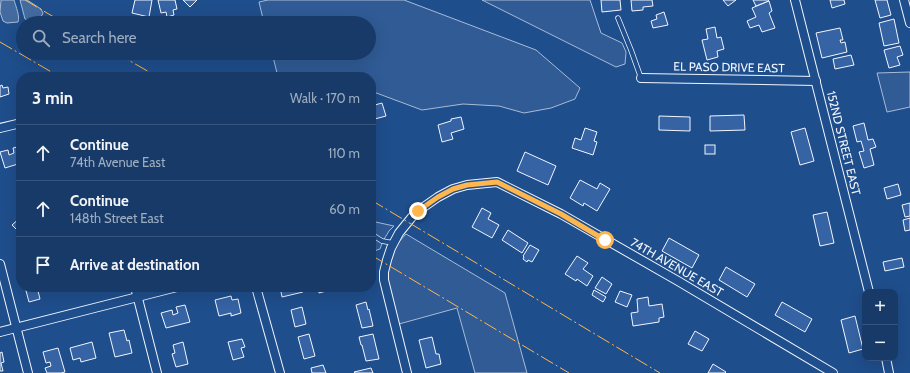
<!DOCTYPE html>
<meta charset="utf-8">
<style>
:root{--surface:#173a69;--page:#244571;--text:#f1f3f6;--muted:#9eadc0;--line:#36547d}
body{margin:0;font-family:Cabin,sans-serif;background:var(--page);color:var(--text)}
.controls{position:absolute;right:12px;bottom:12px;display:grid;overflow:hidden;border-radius:8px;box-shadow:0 4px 16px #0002}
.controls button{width:36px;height:36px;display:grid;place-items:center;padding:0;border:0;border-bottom:1px solid var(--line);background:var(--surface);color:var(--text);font:20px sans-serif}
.stop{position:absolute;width:12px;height:12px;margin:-9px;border:3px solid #ffb74d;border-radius:50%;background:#fff}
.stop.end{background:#ffb74d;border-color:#fff;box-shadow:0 1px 4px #0008}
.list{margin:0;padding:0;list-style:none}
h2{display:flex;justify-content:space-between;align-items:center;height:52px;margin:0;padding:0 16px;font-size:17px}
h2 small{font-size:13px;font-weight:400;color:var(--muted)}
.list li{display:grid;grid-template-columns:26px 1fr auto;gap:12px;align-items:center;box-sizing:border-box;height:56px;padding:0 16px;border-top:1px solid var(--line)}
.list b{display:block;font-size:15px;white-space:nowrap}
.list p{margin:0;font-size:13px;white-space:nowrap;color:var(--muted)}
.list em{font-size:13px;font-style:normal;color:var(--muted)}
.icon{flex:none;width:22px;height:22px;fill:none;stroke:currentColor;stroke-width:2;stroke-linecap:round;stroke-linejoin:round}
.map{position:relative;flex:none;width:910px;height:373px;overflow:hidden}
.search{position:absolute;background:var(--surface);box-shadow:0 4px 16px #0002;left:16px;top:16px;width:360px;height:44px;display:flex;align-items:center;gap:10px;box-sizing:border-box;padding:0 14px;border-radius:22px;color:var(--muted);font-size:15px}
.panel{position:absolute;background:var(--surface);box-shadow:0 4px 16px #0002;left:16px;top:72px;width:360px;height:220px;border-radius:16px}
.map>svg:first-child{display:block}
</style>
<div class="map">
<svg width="910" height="373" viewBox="0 0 910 373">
<rect width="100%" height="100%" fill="#1f4e8c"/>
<g fill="#305b95" stroke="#a8bbd7">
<polygon points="268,0 404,0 536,50 580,88 575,99 551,108 524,113 499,106 463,104 422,110 371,91 371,77 278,77 272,53 369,53 369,23 264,23 259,2"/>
<polygon points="482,0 590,0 601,33 622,43 626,52 625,64 616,67"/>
<polygon points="910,72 910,107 887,112 877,73"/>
<polygon points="371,221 394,226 389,231 383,241 380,249 371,252"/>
<polygon points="406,234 505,293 527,373 475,373 457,308 399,324 388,281 388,269 391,256 396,245"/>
</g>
<g fill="#446ba0" stroke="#a8bbd7">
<path d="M1,0H14C16,7 20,16 18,22L7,23L3,21L0,12Z"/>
<polygon points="20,0 27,0 41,9 43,13 40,19 29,21 25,19"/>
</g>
<g fill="#3563a3" stroke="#f2f6ff">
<polygon points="135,0 152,0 149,17 132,13"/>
<polygon points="158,0 175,0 177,9 173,10 174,15 167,17 166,12 161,13"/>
<polygon points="183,0 197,0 190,7"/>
<polygon points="601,0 620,0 621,10 602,12"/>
<polygon points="631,0 652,0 653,6 643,7 643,10 632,11"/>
<polygon points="723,0 736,0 728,6"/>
<polygon points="753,0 768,0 769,1 756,6"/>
<polygon points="830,0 844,0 845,4 832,8"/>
<polygon points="875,0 887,0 891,15 880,18"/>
<polygon points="769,1 772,11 769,13 775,28 762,32 759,25 750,28 747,21 756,17 752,8"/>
<polygon points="664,12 668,25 653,28 651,21 657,19 656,15"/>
<polygon points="894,19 899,43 884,46 879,23"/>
<polygon points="715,27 717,38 721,37 724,49 717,51 718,57 707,60 702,40 708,39 706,29"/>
<polygon points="840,28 843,40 840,40 841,43 845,42 847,52 822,58 816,33"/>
<polygon points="900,46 903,55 897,57 900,65 889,68 884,50"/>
<polygon points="851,55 854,65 835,69 833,59"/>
<polygon points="2,85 3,88 8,87 9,94 0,97 0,86"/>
<polygon points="382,103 386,116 371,120 371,106"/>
<polygon points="744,115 745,130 710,131 710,116"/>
<polygon points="659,116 690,117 690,131 659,130"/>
<polygon points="461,117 464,129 451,133 453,139 442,142 438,125 451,121 451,119"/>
<polygon points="864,123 868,140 873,139 876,147 870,149 874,165 864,168 859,152 864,151 861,141 857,142 853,126"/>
<polygon points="585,128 597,132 594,141 597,142 593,155 572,148 575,138 581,140"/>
<polygon points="805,128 814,161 800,165 791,132"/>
<rect x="705" y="145" width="10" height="9"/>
<polygon points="21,146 21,163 5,168 0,152 8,150 9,155 14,153 13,148"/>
<polygon points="525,152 556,166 548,185 517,171"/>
<polygon points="580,180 597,189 600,183 610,189 597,211 584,203 583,206 570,198"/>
<polygon points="898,184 901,195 887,199 884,188"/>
<polygon points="910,203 910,216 905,217 902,205"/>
<polygon points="482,208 491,213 488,219 499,225 492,238 472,227"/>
<polygon points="827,212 834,243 820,246 813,215"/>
<polygon points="21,217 21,234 12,225"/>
<polygon points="910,218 910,230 905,231 903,220"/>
<polygon points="508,230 528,243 522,253 502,240"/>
<polygon points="669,238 699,255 692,268 662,251"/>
<polygon points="530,245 539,250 532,262 528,260 527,262 523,259 524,257 523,256"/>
<polygon points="577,256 588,263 583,269 593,276 587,286 577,279 576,281 565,274"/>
<polygon points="902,258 904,267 885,271 883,262"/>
<polygon points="726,267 755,284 747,297 719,280"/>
<polygon points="602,277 612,284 606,294 595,288"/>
<polygon points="25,287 37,287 40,299 29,302"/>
<polygon points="280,287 301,287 303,292 282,297"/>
<polygon points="318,287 329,287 330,290 319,293"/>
<polygon points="594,290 606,297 603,302 592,295"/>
<polygon points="620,291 632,295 627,307 615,302"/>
<polygon points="231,296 232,300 238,299 241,313 231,316 231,313 219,316 215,300"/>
<polygon points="648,297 649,306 662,304 664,317 659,318 659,322 633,326 631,313 638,312 637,299"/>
<polygon points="366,302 368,310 369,309 373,326 362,328 356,305"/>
<polygon points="782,302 812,319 805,332 775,315"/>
<polygon points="185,305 190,322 166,328 161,313 172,310 173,315 178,313 176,307"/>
<polygon points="302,307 306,324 295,327 291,310"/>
<polygon points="855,316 863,349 849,353 841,320"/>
<polygon points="124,330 127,341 129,340 132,353 115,357 109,333"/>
<polygon points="695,331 709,339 702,351 688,344"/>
<polygon points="309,334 315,356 304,359 298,337"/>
<polygon points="373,334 379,359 366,361 362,345 361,345 359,337"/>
<polygon points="432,337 436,354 439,354 441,364 426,368 419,340"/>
<polygon points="242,339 245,347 241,348 244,357 233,360 228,342"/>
<polygon points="92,342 96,358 81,362 80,358 73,360 70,348"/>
<polygon points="183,342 188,364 176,367 172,354 175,353 173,345"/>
<polygon points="58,348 65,372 61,373 47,373 45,368 51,366 50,362 46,363 43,352"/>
<polygon points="2,352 4,362 1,363 3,371 0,371 0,353"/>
<polygon points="713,364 726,372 725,373 708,373"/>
<polygon points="323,365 326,373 312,373 311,368"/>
<polygon points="371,368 373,373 355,373 354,372"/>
</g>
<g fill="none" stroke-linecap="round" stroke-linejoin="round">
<g stroke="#f2f6ff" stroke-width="5.5">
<g id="lane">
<polyline points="618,18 631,50 641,78"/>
<polyline points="371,234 382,241 393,243"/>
</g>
</g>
<g stroke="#f2f6ff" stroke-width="10">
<g id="street">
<polyline points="795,0 869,292"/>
<polyline points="904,0 910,23"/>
<polyline points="641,78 816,81"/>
<polyline points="0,128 21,123"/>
<polyline points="0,264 28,373"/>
<polyline points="135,287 157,373"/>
<polyline points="256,287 280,373"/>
<polyline points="0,332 177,287"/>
<polyline points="886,358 889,373"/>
<polyline points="407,373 384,280 384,272 387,260 391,248 399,233 412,217 418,211 438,197 453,189 467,185 497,182 561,214 678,281 833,373"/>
</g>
</g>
<use href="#lane" stroke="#1f4e8c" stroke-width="4"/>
<use href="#street" stroke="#1f4e8c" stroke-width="8"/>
<g stroke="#ffb74d" stroke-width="1" stroke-dasharray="14 3 2 3" stroke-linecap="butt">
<polyline points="25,0 64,23"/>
<polyline points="0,42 60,77"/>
<polyline points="116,53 158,77"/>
<polyline points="371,200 660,373"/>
<polyline points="371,255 569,373"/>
</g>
</g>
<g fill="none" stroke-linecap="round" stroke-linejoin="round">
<polyline stroke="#ffb74d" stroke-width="5" points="418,211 438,197 453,189 467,185 497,182 561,214 605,240"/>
</g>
<g text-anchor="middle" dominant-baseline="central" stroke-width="3" stroke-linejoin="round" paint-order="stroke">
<g font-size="12" fill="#f2f6ff" stroke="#1f4e8c">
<text transform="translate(729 67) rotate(1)">EL PASO DRIVE EAST</text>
<text transform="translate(844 143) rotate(76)">152ND STREET EAST</text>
<text transform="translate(677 267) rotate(30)">74TH AVENUE EAST</text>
</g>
</g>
</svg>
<div class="controls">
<button>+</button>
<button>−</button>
</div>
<div class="stop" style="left:605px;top:240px"></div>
<div class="stop end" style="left:418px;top:211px"></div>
<div class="search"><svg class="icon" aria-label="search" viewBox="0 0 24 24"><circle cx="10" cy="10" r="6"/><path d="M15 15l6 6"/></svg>Search here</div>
<section class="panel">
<h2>3 min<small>Walk · 170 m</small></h2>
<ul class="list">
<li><svg class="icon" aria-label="ahead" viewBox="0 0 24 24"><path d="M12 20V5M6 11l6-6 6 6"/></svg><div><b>Continue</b><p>74th Avenue East</p></div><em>110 m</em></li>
<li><svg class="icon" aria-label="ahead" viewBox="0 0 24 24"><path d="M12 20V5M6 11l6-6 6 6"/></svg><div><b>Continue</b><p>148th Street East</p></div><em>60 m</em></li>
<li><svg class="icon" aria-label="arrive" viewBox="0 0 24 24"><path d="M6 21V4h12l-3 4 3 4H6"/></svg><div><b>Arrive at destination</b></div></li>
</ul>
</section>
</div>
